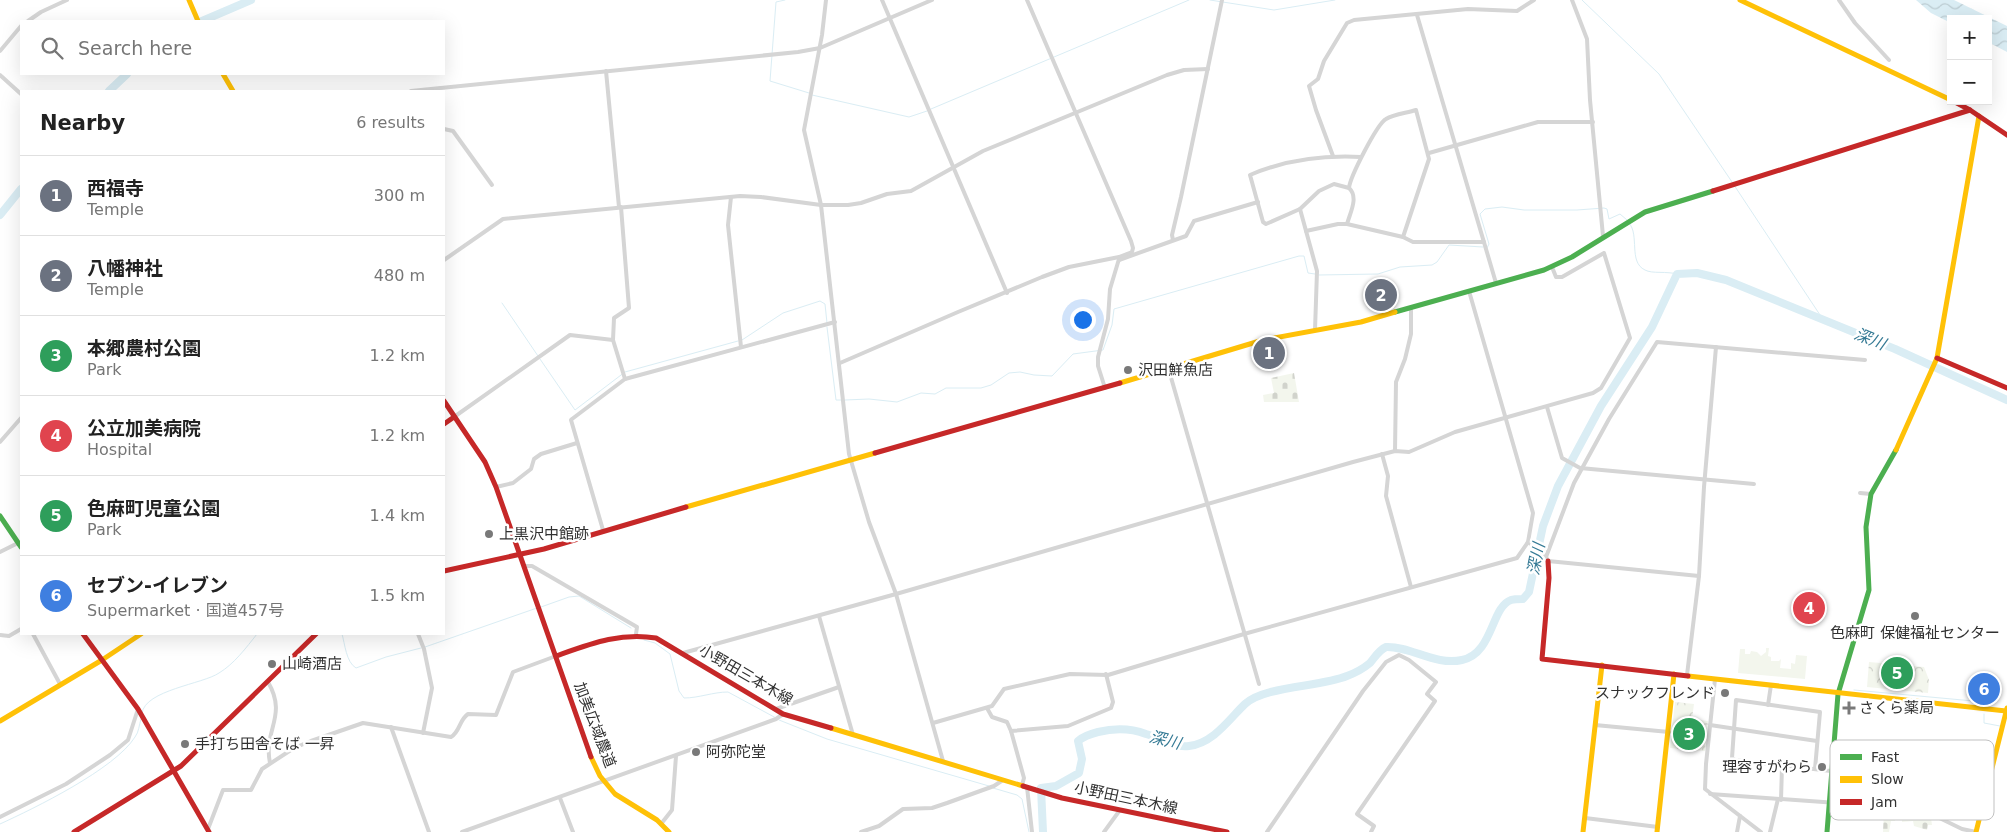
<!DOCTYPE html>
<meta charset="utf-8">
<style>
:root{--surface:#fff;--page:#f2f2f2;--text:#222;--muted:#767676;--line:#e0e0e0;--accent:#d93025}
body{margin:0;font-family:"DejaVu Sans","Noto Sans JP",sans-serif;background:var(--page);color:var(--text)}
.controls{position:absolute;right:15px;top:15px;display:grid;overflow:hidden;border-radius:0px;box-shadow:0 5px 20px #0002}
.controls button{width:45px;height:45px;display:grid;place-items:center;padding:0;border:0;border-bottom:1px solid var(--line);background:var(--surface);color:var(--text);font:25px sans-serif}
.you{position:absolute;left:1082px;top:319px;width:18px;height:18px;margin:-12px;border:4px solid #fff;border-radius:50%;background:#1a73e8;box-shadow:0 0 0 8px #1a73e833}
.badge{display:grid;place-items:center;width:32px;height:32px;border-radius:50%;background:var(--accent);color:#fff;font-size:16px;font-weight:700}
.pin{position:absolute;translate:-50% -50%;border:2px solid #fff;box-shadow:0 1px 5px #0006}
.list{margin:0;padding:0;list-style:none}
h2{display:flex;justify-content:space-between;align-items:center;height:65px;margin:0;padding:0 20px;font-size:21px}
h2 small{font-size:16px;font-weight:400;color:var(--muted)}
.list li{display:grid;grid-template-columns:32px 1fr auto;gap:15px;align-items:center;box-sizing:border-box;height:80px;padding:0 20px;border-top:1px solid var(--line)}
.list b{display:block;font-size:19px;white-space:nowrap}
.list p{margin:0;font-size:16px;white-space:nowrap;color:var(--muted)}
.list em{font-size:16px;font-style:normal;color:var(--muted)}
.icon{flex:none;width:28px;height:28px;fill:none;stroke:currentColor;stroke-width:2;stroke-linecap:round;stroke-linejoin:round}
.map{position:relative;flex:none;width:2007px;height:832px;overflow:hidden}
.search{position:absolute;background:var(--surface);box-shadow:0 5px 20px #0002;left:20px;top:20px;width:425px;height:55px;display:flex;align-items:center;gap:12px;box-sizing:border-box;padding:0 18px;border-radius:0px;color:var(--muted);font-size:19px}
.panel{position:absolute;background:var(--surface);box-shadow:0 5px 20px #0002;left:20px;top:90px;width:425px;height:545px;border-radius:0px}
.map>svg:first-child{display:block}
</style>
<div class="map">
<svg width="2007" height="832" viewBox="0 0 2007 832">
<defs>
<pattern id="cemetery-stones" width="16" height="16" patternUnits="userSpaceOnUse" patternTransform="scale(1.25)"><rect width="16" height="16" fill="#f3f6ed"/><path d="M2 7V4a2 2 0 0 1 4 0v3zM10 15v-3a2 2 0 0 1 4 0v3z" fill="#d1d3cc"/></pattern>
<pattern id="park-crowns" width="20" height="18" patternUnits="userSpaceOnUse" patternTransform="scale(1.25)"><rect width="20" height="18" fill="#f3f6ed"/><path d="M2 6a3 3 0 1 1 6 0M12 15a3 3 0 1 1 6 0" fill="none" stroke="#d1d3cc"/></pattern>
<pattern id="water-waves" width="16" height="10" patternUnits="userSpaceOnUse" patternTransform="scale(1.25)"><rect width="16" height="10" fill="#daedf4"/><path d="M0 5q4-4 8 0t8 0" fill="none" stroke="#bcccd2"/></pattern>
</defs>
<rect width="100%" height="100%" fill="#fff"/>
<polygon fill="#f3f6ed" points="1766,648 1769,648 1768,656 1771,657 1771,661 1779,661 1781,659 1780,668 1791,669 1791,663 1795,664 1796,655 1807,656 1805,679 1738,673 1740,649 1745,649 1745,654 1750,654 1751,651 1757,652 1761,656 1766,652"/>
<g fill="url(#cemetery-stones)">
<polygon points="1294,373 1299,402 1264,402 1263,395 1274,393 1271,378"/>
<polygon points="1884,810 1924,813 1931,818 1932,825 1928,825 1927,830 1914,826 1913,821 1902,822 1902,818 1896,817 1895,821 1891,821 1889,832 1883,832"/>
</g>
<g fill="url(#park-crowns)">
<polygon points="1869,662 1924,667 1929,680 1928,693 1867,687"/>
<polygon points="1675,702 1694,704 1692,719 1708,721 1705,751 1670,748"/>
</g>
<polygon fill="url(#water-waves)" points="1916,0 1954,0 2007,26 2007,52 1988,42 1988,19 1951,19 1951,23 1931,13"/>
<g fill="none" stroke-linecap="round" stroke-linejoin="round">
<g stroke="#daedf4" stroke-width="1">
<polyline points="785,0 776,2 770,81 809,93"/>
<polyline points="1210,0 1274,10 1335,0"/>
<polyline points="1582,0 1659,74 1732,182"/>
<polyline points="812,95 909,117 927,111"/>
<polyline points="931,109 1189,0"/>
<polyline points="1734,185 1824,321"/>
<path d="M1629,223C1640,235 1628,262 1645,270C1652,274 1667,271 1677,274"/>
<polyline points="1487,248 1489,244 1480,214 1485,209 1502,207 1524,210 1577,210 1604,208 1607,209 1609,219 1620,214 1627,220"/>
<polyline points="1319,275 1378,274 1400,267 1432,265 1437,262 1449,245 1483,247"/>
<polyline points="502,303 538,356"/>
<polyline points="827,327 836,400 841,400"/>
<polyline points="742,340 783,313 820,301 825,304 827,323"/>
<polyline points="540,359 575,410 625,372 738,341"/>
<polyline points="845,400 869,399 897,402 921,393 935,394 946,388 981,388 991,385 1009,373 1020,372 1034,375 1052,376 1073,354 1103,350 1112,325 1114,309 1299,256 1304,256 1308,273 1315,274"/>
<polyline points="541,607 569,597 579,596 631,628"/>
<path d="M342,634C345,644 346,662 356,668L386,657L421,648"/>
<path d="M644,640L655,643L670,654L679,691L684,698C699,698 713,692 728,692L776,718"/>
<polyline points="425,647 537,608"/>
<polyline points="1854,690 1984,702"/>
<path d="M142,713C145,690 203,684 219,673C234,664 246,648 257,634"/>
<polyline points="1984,714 1984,723 2000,726"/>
<polyline points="779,720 827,739 989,786"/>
<polyline points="993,788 1017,795 1022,799 1029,832"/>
<path d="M0,824C35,808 115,769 135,737C139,732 139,725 141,719"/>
</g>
<g stroke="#daedf4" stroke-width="8">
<polyline points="202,21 251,0"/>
<polyline points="109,91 127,74"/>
<polyline points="0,215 21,189"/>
<path d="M1043,832L1041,788L1056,786L1079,773L1082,759L1078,741C1084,736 1090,734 1098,732C1115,728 1130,728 1146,734C1160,738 1173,748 1189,746C1214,743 1230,718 1245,704C1264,686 1320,687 1347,676C1355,673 1364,668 1370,663C1375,657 1379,650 1386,647C1411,646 1435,666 1462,660C1493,654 1491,607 1511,600C1514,599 1520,599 1523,599L1529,592L1543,526L1558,486L1601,406L1652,327L1677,274L1697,273L1726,280L1895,349L2007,400"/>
</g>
<g stroke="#d5d5d5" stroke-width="4">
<polyline points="826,0 822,35 804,130 821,205 849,454 869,522 896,594 943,761"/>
<polyline points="882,0 1007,293"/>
<polyline points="1572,0 1587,39 1590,100 1603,236"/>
<polyline points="1839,0 1855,23 1889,60"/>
<polyline points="1417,15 1496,283"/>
<polyline points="28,21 41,12 67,0"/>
<polyline points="0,51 21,26"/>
<polyline points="606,71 619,207"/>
<polyline points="0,75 21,94"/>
<polyline points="411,91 798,52 820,48 932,0"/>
<polyline points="444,129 453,131 492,185"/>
<polyline points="1429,153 1538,122 1593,122"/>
<polyline points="1333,156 1316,110 1309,86 1318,79 1324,61 1347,23 1354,20 1468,9 1517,11 1534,0"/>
<path d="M1349,188C1350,177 1377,124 1386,119C1394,114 1407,113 1416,110L1429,159L1403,237"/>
<polyline points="731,197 728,225 741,347"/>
<polyline points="621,207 629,308 614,318 613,340 625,379"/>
<polyline points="1300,209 1317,271 1315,330"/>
<path d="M1347,224C1350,213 1359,197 1349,188L1334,184L1319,191L1300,209L1266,224L1263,222L1250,175C1285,160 1322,155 1361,157"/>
<polyline points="1306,231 1338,224 1347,224 1403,237 1413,242 1484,242"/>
<polyline points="1173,240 1172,235 1181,197 1222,0"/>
<polyline points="444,260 503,219 740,196 761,197 821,205 848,205 861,203 887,194 911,191 983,151 1167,75 1184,70 1208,69"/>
<polyline points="1119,260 1186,236 1194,221 1258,202"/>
<polyline points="840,363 958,312 1042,277 1069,267 1119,257 1132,252 1133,248 1131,241 1027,0"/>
<polyline points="1168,367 1259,684"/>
<polyline points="1105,388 1098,366 1098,357 1108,319 1110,289 1119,259"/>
<polyline points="1547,407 1562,458 1580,468 1754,484"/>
<polyline points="454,417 570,335 613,340"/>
<polyline points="0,442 21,418"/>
<polyline points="1395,451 1396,382 1405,359 1411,334 1411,309"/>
<polyline points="1382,454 1388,476 1386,496 1411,587"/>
<polyline points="496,487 513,483 531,469 534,459 541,454 577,443"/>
<polyline points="1860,493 1871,494"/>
<polyline points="603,530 571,420 572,419 625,379 835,322"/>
<polyline points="1528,542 1545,555 1548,561 1699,576"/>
<polyline points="0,552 18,543"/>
<polyline points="1546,557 1574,483 1609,419 1657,342 1865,360"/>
<polyline points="525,566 532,566 637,627 636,634"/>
<polyline points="819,616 853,735"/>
<polyline points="33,634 60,684"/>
<polyline points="418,634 424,649 432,688 423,733"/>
<polyline points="0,635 9,636 21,629"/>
<polyline points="683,653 896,594 1353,462 1395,451 1409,452 1455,432 1593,393 1601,388 1630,338 1604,253 1562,277 1556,277 1552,267"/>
<polyline points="1687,675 1699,576 1704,487 1716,347"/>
<polyline points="1715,679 1706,764 1705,789 1761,832"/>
<path d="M268,682C288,716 263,730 270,763"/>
<polyline points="1768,705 1771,685"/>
<polyline points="987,708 992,717 1007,722 1011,731 1024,778 1022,785"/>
<polyline points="776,709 839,687"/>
<polyline points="933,723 992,706 1004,689 1070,674 1108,675 1244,634 1517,558 1528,542 1533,513 1469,291"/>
<polyline points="1595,725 1669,732"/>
<polyline points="1710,725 1817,741"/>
<polyline points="391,727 429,832"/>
<polyline points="1011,731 1068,726 1111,708 1113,702 1106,674"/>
<polyline points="1815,769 1820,712 1736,700 1732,758 1735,760 1831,771"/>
<polyline points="1027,787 1032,832"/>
<polyline points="1710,794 1921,809 1962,829 1976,832"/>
<polyline points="560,798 573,832"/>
<polyline points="1781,800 1782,766"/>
<polyline points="0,817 66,784 110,755 128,740 138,709"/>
<polyline points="1585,818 1658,827"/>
<polyline points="661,824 672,810 676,756"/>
<path d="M208,829L223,790H251L262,769L294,748L311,741L363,723L451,737C460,732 459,720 468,714L496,715L513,672L556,656"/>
<polyline points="462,832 776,719 783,714"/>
<polyline points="861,832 879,826 903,809 932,808 947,803 994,786 1003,780"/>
<polyline points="1104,832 1120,810"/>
<polyline points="1267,832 1363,691 1386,662 1399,655 1409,660 1436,682 1427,694 1435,701 1357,814 1374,826 1371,832"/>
<polyline points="1737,832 1740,816"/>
<polyline points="1770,832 1778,799"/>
</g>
<g stroke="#4caf50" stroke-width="5">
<polyline points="1395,312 1544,270 1572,257 1645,212 1713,191"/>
<polyline points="0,516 21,547"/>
<polyline points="1827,832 1838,694 1869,590 1866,527 1871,494 1896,450"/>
</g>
<g stroke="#ffc107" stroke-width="5">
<polyline points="189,0 198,21"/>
<polyline points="1740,0 1951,100"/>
<polyline points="223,74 233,91"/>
<polyline points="1120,383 1263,340 1361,322 1395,312"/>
<polyline points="1896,450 1937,358 1979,116"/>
<polyline points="686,507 875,453"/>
<polyline points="1688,676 2006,711"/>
<polyline points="0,721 102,660 141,634"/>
<polyline points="831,728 1023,786"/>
<polyline points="591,757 600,776 615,794 657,820 669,832"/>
<polyline points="1583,832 1602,665"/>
<polyline points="1657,832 1674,674"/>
<polyline points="1976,832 2007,708"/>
</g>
<g stroke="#c62828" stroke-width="5">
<polyline points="1953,101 1970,110 2007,135"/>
<polyline points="1713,191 1970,110"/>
<polyline points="1937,358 2007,388"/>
<polyline points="444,401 485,462 496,487 591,757"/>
<polyline points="444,424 454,417"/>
<polyline points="875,453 1120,383"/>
<polyline points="1548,561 1549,578 1542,659 1688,676"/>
<polyline points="444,571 544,549 686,507"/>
<polyline points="83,634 138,709 209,832"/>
<path d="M556,656C590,644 620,632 656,638L783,714L831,728"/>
<polyline points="1023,786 1062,798 1227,832"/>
<polyline points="74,832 181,766 316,634"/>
</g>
</g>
<g fill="#797979" stroke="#fff" stroke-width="2">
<circle cx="1128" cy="370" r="5"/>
<circle cx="489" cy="534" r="5"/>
<circle cx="1915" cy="616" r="5"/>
<circle cx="272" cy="664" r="5"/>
<circle cx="1725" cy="693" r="5"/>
<path d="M1846.5 700.5h5v5h5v5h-5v5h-5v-5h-5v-5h5z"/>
<circle cx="185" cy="744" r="5"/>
<circle cx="696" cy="752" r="5"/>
<circle cx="1822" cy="767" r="5"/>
</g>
<g text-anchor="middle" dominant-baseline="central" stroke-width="5" stroke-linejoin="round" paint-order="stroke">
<g font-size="15" fill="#313131" stroke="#fff" text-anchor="start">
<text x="1138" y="370">沢田鮮魚店</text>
<text x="499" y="534">上黒沢中館跡</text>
<text x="1915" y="633" text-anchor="middle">色麻町 保健福祉センター</text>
<text x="282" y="664">山崎酒店</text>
<text x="1715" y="693" text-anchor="end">スナックフレンド</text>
<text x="1859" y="708">さくら薬局</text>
<text x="195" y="744">手打ち田舎そば 一昇</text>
<text x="706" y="752">阿弥陀堂</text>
<text x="1812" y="767" text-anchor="end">理容すがわら</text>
</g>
<g font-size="15" fill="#313131" stroke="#fff">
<text transform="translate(746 675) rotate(30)">小野田三本木線</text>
<text transform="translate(595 725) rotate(69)">加美広域農道</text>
<text transform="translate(1126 798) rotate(12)">小野田三本木線</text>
</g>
<g font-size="16" font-style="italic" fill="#357a95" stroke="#fff">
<text transform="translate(1870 339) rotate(22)">深川</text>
<text transform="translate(1536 559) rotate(-79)">深川</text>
<text transform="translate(1165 740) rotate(14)">深川</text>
</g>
</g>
<rect x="1830" y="740" width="164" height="80" rx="8" fill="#fff" stroke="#c1c1c1" stroke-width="1"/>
<rect x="1840" y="754" width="22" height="6" fill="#4caf50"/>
<rect x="1840" y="776" width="22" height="7" fill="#ffc107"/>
<rect x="1840" y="799" width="22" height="6" fill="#c62828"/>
<g font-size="14" fill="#313131">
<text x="1871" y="762">Fast</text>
<text x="1871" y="784">Slow</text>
<text x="1871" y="807">Jam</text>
</g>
</svg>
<div class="controls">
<button>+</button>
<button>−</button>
</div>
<div class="you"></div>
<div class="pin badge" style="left:1269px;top:353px;background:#6b7280">1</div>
<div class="pin badge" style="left:1381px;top:295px;background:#6b7280">2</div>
<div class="pin badge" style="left:1689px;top:734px;background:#2e9e5b">3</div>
<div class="pin badge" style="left:1809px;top:608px;background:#e0444e">4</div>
<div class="pin badge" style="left:1897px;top:673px;background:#2e9e5b">5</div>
<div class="pin badge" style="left:1984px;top:689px;background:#3f7fe0">6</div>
<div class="search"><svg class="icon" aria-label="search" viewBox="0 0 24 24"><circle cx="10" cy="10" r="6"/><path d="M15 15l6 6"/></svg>Search here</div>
<section class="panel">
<h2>Nearby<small>6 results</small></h2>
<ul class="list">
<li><span class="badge" style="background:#6b7280">1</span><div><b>西福寺</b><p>Temple</p></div><em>300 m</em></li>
<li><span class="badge" style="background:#6b7280">2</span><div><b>八幡神社</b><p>Temple</p></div><em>480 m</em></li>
<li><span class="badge" style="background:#2e9e5b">3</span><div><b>本郷農村公園</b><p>Park</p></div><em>1.2 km</em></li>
<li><span class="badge" style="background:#e0444e">4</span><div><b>公立加美病院</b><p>Hospital</p></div><em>1.2 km</em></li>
<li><span class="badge" style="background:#2e9e5b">5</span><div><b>色麻町児童公園</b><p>Park</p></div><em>1.4 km</em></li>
<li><span class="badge" style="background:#3f7fe0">6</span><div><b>セブン-イレブン</b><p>Supermarket · 国道457号</p></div><em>1.5 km</em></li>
</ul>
</section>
</div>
